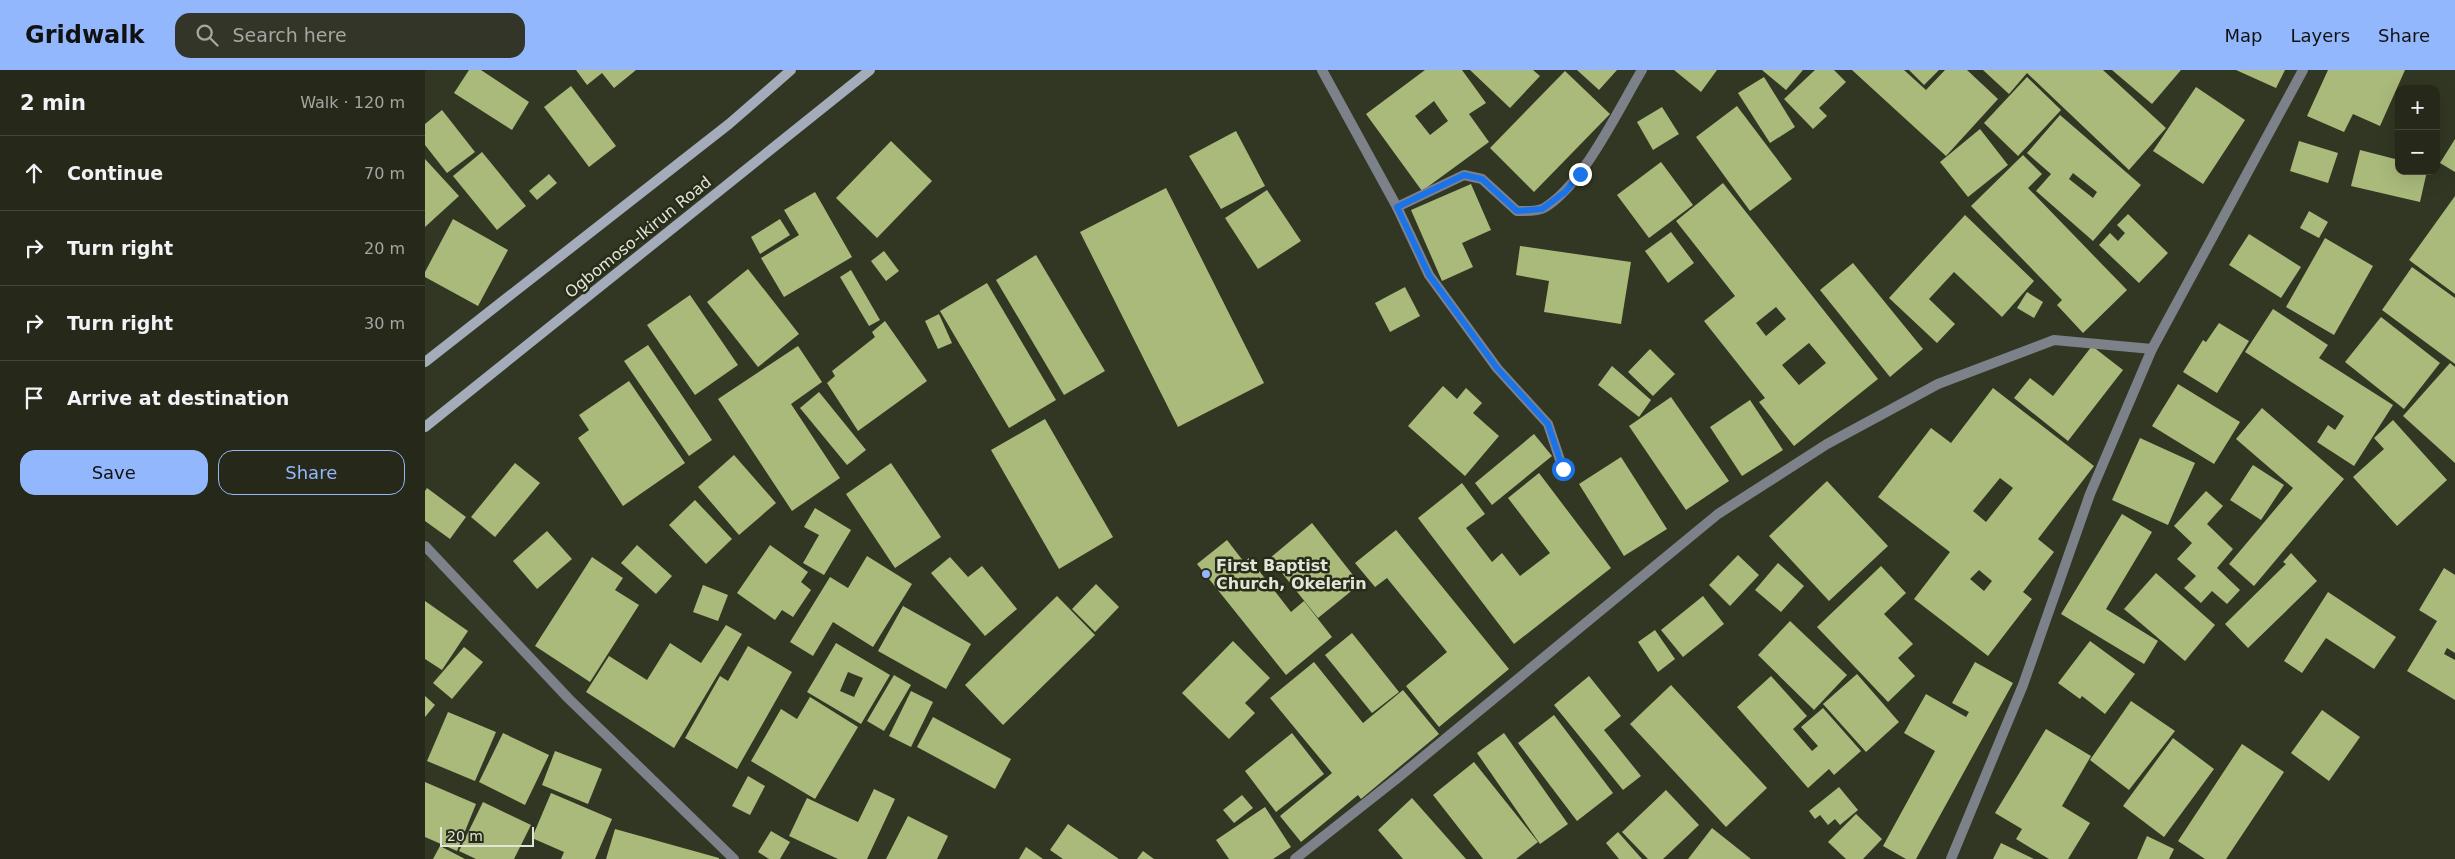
<!DOCTYPE html>
<meta charset="utf-8">
<style>
:root{--surface:#26291a;--page:#323527;--text:#f1f3f6;--muted:#a4a6a2;--line:#424539;--accent:#93b7fd}
body{margin:0;font-family:"DejaVu Sans",sans-serif;background:var(--page);color:var(--text)}
.controls{position:absolute;right:15px;top:15px;display:grid;overflow:hidden;border-radius:10px;box-shadow:0 5px 20px #0002}
.controls button{width:45px;height:45px;display:grid;place-items:center;padding:0;border:0;border-bottom:1px solid var(--line);background:var(--surface);color:var(--text);font:25px sans-serif}
.scale{position:absolute;left:15px;bottom:12px;width:94px;box-sizing:border-box;padding-left:5px;border:2px solid #e2e6d9;border-top:0;font-size:14px;line-height:18px;white-space:nowrap;color:#e2e6d9;-webkit-text-stroke:4px #282d1a;paint-order:stroke}
.stop{position:absolute;width:15px;height:15px;margin:-11px;border:4px solid #1a73e8;border-radius:50%;background:#fff}
.stop.end{background:#1a73e8;border-color:#fff;box-shadow:0 1px 5px #0008}
.list{margin:0;padding:0;list-style:none}
h2{display:flex;justify-content:space-between;align-items:center;height:65px;margin:0;padding:0 20px;font-size:21px}
h2 small{font-size:16px;font-weight:400;color:var(--muted)}
.list li{display:grid;grid-template-columns:32px 1fr auto;gap:15px;align-items:center;box-sizing:border-box;height:75px;padding:0 20px;border-top:1px solid var(--line)}
.list b{display:block;font-size:19px;white-space:nowrap}
.list em{font-size:16px;font-style:normal;color:var(--muted)}
.actions{display:flex;gap:10px;padding:15px 20px}
.actions a{flex:1;padding:11px 0;border:1px solid var(--accent);border-radius:15px;text-align:center;font-size:18px;color:var(--accent)}
.actions .main{background:var(--accent);color:#111}
.icon{flex:none;width:28px;height:28px;fill:none;stroke:currentColor;stroke-width:2;stroke-linecap:round;stroke-linejoin:round}
.map{position:relative;flex:none;width:2030px;height:789px;overflow:hidden}
header{display:flex;align-items:center;gap:30px;box-sizing:border-box;height:70px;padding:0 25px;background:var(--accent);color:#111}
header strong{font-size:24px}
nav{display:flex;gap:28px;margin-inline-start:auto;font-size:18px}
.search{width:350px;height:45px;background:var(--page);display:flex;align-items:center;gap:12px;box-sizing:border-box;padding:0 18px;border-radius:15px;color:var(--muted);font-size:19px}
main{display:flex}
aside{flex:1;background:var(--surface)}
.map>svg:first-child{display:block}
</style>
<header>
<strong>Gridwalk</strong>
<div class="search"><svg class="icon" aria-label="search" viewBox="0 0 24 24"><circle cx="10" cy="10" r="6"/><path d="M15 15l6 6"/></svg>Search here</div>
<nav><a>Map</a><a>Layers</a><a>Share</a></nav>
</header>
<main>
<aside>
<h2>2 min<small>Walk · 120 m</small></h2>
<ul class="list">
<li><svg class="icon" aria-label="ahead" viewBox="0 0 24 24"><path d="M12 20V5M6 11l6-6 6 6"/></svg><div><b>Continue</b></div><em>70 m</em></li>
<li><svg class="icon" aria-label="right" viewBox="0 0 24 24"><path d="M7 20v-9h11M14 6l5 5-5 5"/></svg><div><b>Turn right</b></div><em>20 m</em></li>
<li><svg class="icon" aria-label="right" viewBox="0 0 24 24"><path d="M7 20v-9h11M14 6l5 5-5 5"/></svg><div><b>Turn right</b></div><em>30 m</em></li>
<li><svg class="icon" aria-label="arrive" viewBox="0 0 24 24"><path d="M6 21V4h12l-3 4 3 4H6"/></svg><div><b>Arrive at destination</b></div></li>
</ul>
<div class="actions"><a class="main">Save</a><a>Share</a></div>
</aside>
<div class="map">
<svg width="2030" height="789" viewBox="0 0 2030 789">
<rect width="100%" height="100%" fill="#323723"/>
<g fill="#aaba7b" fill-rule="evenodd">
<polygon points="44,0 56,0 104,32 87,60 29,23"/>
<polygon points="151,0 211,0 189,18 177,3 162,15"/>
<path d="M1000,0H1037L1061,33L1044,44L1064,72L997,121L941,44ZM1009,31L1023,51L1005,65L990,46Z"/>
<polygon points="1045,0 1108,0 1115,6 1085,38"/>
<polygon points="1152,0 1192,0 1174,20"/>
<polygon points="1249,0 1292,0 1276,22"/>
<polygon points="1337,0 1378,0 1361,20"/>
<polygon points="1390,0 1409,0 1421,12 1394,38 1402,46 1388,59 1359,29"/>
<polygon points="1427,0 1479,0 1501,20 1520,0 1542,0 1573,29 1521,86"/>
<polygon points="1484,0 1514,0 1499,15"/>
<polygon points="1558,0 1678,0 1741,58 1704,100 1602,3 1584,24"/>
<polygon points="1687,0 1756,0 1727,34"/>
<polygon points="1811,0 1860,0 1851,18"/>
<polygon points="1903,0 1980,0 1955,56 1928,44 1919,62 1882,46"/>
<polygon points="1140,1 1185,44 1109,122 1065,78"/>
<polygon points="1339,7 1370,57 1345,73 1313,23"/>
<polygon points="1602,7 1636,40 1593,86 1559,53"/>
<polygon points="146,16 191,76 164,97 119,37"/>
<polygon points="1771,17 1820,50 1778,114 1728,81"/>
<polygon points="1312,36 1367,109 1325,141 1271,67"/>
<polygon points="1237,37 1254,64 1228,80 1212,52"/>
<polygon points="17,40 50,82 22,103 0,75 0,54"/>
<path d="M1635,45L1716,115L1668,171L1611,121L1626,104L1602,83ZM1648,103L1672,122L1668,128L1644,109Z"/>
<polygon points="1555,59 1583,95 1543,127 1515,92"/>
<polygon points="811,61 840,116 796,139 764,86"/>
<polygon points="2030,69 2030,102 2015,93"/>
<polygon points="466,71 507,111 452,168 411,128"/>
<polygon points="1874,71 1913,83 1903,113 1865,101"/>
<polygon points="1935,80 1974,90 1974,101 2002,101 1995,132 1926,116"/>
<polygon points="57,82 101,136 72,160 28,106"/>
<polygon points="1598,85 1617,104 1603,118 1702,220 1658,263 1632,235 1637,230 1546,136"/>
<polygon points="0,89 34,126 0,157"/>
<polygon points="1236,92 1268,135 1224,168 1192,125"/>
<polygon points="124,104 132,113 112,130 104,121"/>
<path d="M1298,113L1453,309L1369,376L1334,332L1340,328L1279,251L1310,226L1251,151ZM1351,237L1361,249L1341,266L1331,253ZM1384,273L1401,293L1374,315L1357,295Z"/>
<polygon points="1046,114 1066,160 1037,173 1048,197 1017,211 986,140"/>
<polygon points="741,118 839,313 753,357 655,162"/>
<polygon points="842,120 876,171 833,199 800,148"/>
<polygon points="390,122 427,187 359,227 336,188 374,165 359,140"/>
<polygon points="2030,126 2030,224 1984,190"/>
<polygon points="1884,141 1903,152 1894,168 1875,158"/>
<polygon points="1703,144 1743,183 1714,213 1674,175 1685,163 1693,171 1700,163 1692,155"/>
<polygon points="1540,145 1609,211 1577,247 1529,202 1504,229 1530,254 1512,273 1464,228"/>
<polygon points="28,149 83,180 53,236 0,207 0,202"/>
<polygon points="355,149 365,165 335,184 326,167"/>
<polygon points="1246,162 1269,193 1243,213 1220,181"/>
<polygon points="1824,164 1876,197 1856,228 1804,195"/>
<polygon points="1900,168 1948,196 1909,265 1861,237"/>
<polygon points="1095,176 1206,192 1196,254 1119,242 1124,211 1091,205"/>
<polygon points="459,181 474,201 461,211 446,191"/>
<polygon points="611,185 680,301 639,325 571,210"/>
<polygon points="1428,193 1498,279 1465,307 1395,220"/>
<polygon points="1987,197 2030,228 2030,294 1957,240"/>
<polygon points="323,199 374,264 333,297 282,232"/>
<polygon points="426,200 455,250 444,256 415,207"/>
<polygon points="562,213 631,330 584,358 515,241"/>
<polygon points="980,217 995,246 965,262 950,233"/>
<polygon points="1602,222 1618,232 1609,248 1592,238"/>
<polygon points="265,225 313,295 270,325 222,255"/>
<polygon points="1848,239 1903,275 1894,288 1968,335 1929,396 1892,372 1903,355 1910,360 1919,346 1820,282"/>
<polygon points="514,244 527,273 513,279 500,251"/>
<polygon points="1956,247 2015,293 1979,339 1920,292"/>
<polygon points="460,251 502,311 433,361 402,313 410,306 407,301 450,267 447,262"/>
<polygon points="1794,253 1824,271 1792,323 1758,302 1778,270 1781,272"/>
<polygon points="223,275 287,370 264,386 199,291"/>
<polygon points="373,276 397,312 366,334 415,408 367,441 293,329"/>
<polygon points="1667,276 1698,300 1643,371 1589,328 1605,308 1628,326"/>
<polygon points="1225,279 1250,304 1228,326 1203,302"/>
<polygon points="2025,293 2030,297 2030,393 1978,346"/>
<polygon points="1187,296 1226,330 1214,347 1173,315"/>
<polygon points="204,311 260,393 198,436 153,368 164,360 154,345"/>
<polygon points="1753,314 1815,352 1789,394 1727,356"/>
<polygon points="1018,316 1032,329 1041,318 1057,333 1048,343 1074,366 1040,406 983,356"/>
<path d="M1568,318L1669,396L1613,469L1629,482L1598,522L1607,529L1563,586L1489,529L1525,482L1453,427L1506,358L1526,373ZM1575,408L1588,418L1561,452L1548,441ZM1554,500L1567,511L1559,521L1545,509Z"/>
<polygon points="394,322 441,380 422,395 375,338"/>
<polygon points="1246,327 1304,411 1261,440 1204,356"/>
<polygon points="1325,330 1358,380 1317,406 1285,357"/>
<polygon points="1837,338 1919,409 1829,516 1804,494 1868,418 1811,369"/>
<polygon points="620,349 688,467 634,499 566,380"/>
<polygon points="1968,350 2022,410 1972,456 1928,407 1959,379 1949,368"/>
<polygon points="1109,364 1127,386 1067,435 1050,413"/>
<polygon points="1715,368 1770,393 1743,455 1687,430"/>
<polygon points="309,385 351,433 314,465 273,417"/>
<polygon points="1196,387 1242,459 1199,486 1154,414"/>
<polygon points="90,393 115,413 70,467 46,447"/>
<polygon points="466,393 516,467 470,498 421,424"/>
<polygon points="1828,395 1859,415 1836,450 1805,430"/>
<polygon points="1114,403 1186,498 1089,574 993,448 1037,413 1060,444 1041,458 1067,492 1077,483 1095,506 1125,483 1083,428"/>
<polygon points="1402,411 1463,476 1404,531 1344,466"/>
<polygon points="2,418 41,447 25,469 0,451 0,421"/>
<polygon points="1781,421 1798,436 1782,454 1808,479 1792,498 1815,520 1802,534 1787,521 1776,533 1759,518 1771,506 1752,489 1767,473 1749,456"/>
<polygon points="270,430 307,469 281,494 244,455"/>
<polygon points="390,438 426,460 399,505 378,493 394,465 379,457"/>
<polygon points="1697,444 1727,462 1681,539 1733,571 1719,594 1636,544"/>
<polygon points="887,453 935,514 893,548 845,488"/>
<polygon points="971,460 1084,599 1014,657 981,616 1022,582 962,508 950,517 930,493"/>
<polygon points="122,461 147,489 112,519 88,491"/>
<polygon points="802,470 819,492 824,488 866,542 879,531 907,567 861,605 772,494"/>
<polygon points="212,475 247,506 231,524 196,493"/>
<polygon points="345,475 383,502 376,512 386,520 368,547 357,540 350,550 312,523"/>
<polygon points="1866,483 1892,511 1823,578 1800,554 1861,494 1858,492"/>
<polygon points="1313,485 1334,505 1305,536 1284,515"/>
<polygon points="442,486 487,514 448,577 408,552 388,586 365,572 405,507 423,518"/>
<polygon points="167,487 198,508 190,520 214,535 165,612 110,576"/>
<polygon points="525,487 543,507 557,496 592,539 560,566 506,503"/>
<polygon points="1353,493 1379,516 1356,542 1330,520"/>
<polygon points="1456,496 1481,523 1459,544 1488,574 1473,588 1490,606 1463,632 1392,557"/>
<polygon points="2019,498 2030,505 2030,583 2022,578 2019,584 2030,590 2030,630 1982,601 2012,551 1994,540"/>
<polygon points="1731,503 1790,555 1760,591 1699,539"/>
<polygon points="671,514 694,537 670,562 647,539"/>
<polygon points="278,515 303,525 293,551 268,542"/>
<polygon points="1903,522 1971,567 1949,599 1901,568 1877,603 1859,591"/>
<polygon points="632,526 670,565 578,655 540,615"/>
<polygon points="1278,526 1299,554 1258,587 1236,560"/>
<polygon points="0,531 43,561 17,600 0,589"/>
<polygon points="478,536 546,574 521,619 453,581"/>
<polygon points="1365,551 1422,605 1389,640 1333,585"/>
<polygon points="301,555 317,564 249,678 161,622 184,586 222,610 245,573 276,593"/>
<polygon points="1230,560 1250,589 1233,602 1213,572"/>
<polygon points="927,563 974,622 947,643 900,585"/>
<polygon points="808,571 845,608 820,633 830,643 804,669 757,623"/>
<polygon points="1665,571 1710,604 1680,644 1657,626 1655,629 1633,613"/>
<path d="M411,573L465,605L436,654L382,622ZM423,602L438,608L429,627L415,621Z"/>
<polygon points="323,576 367,602 312,699 260,668 295,606 303,611"/>
<polygon points="39,577 58,592 27,629 8,613"/>
<polygon points="889,592 938,653 978,620 1014,664 936,729 933,725 876,772 855,746 907,703 845,628"/>
<polygon points="1550,592 1588,613 1491,789 1481,789 1458,776 1510,681 1479,663 1501,624 1541,647 1544,642 1527,633"/>
<polygon points="1432,604 1474,652 1441,682 1398,634"/>
<polygon points="469,605 486,615 459,661 442,651"/>
<polygon points="1164,606 1196,646 1179,660 1216,706 1198,720 1129,635"/>
<polygon points="1346,606 1382,646 1368,659 1387,681 1393,676 1376,657 1398,638 1436,681 1409,705 1404,699 1383,718 1312,637"/>
<polygon points="1246,615 1342,718 1301,757 1205,654"/>
<polygon points="486,621 508,632 486,677 464,666"/>
<polygon points="0,626 10,635 0,647"/>
<polygon points="385,627 433,657 390,729 326,691 356,639 372,649"/>
<polygon points="1706,631 1750,661 1704,720 1665,690"/>
<polygon points="1897,640 1935,667 1904,711 1866,683"/>
<polygon points="23,642 71,662 50,711 2,691"/>
<polygon points="1129,645 1188,723 1152,751 1093,673"/>
<polygon points="508,647 586,689 570,719 492,677"/>
<polygon points="1621,659 1666,686 1637,736 1665,753 1643,789 1624,789 1591,769 1597,759 1570,743"/>
<polygon points="78,663 124,685 100,735 54,712"/>
<polygon points="867,663 899,704 851,742 820,701"/>
<polygon points="1079,663 1143,754 1115,774 1052,683"/>
<polygon points="1748,668 1789,699 1739,767 1698,736"/>
<polygon points="1817,674 1859,702 1801,789 1780,789 1753,771"/>
<polygon points="130,681 177,699 163,734 117,715"/>
<polygon points="1049,692 1113,772 1091,789 1058,789 1008,725"/>
<polygon points="323,706 340,716 325,745 307,736"/>
<polygon points="0,712 51,734 32,781 0,767"/>
<polygon points="1414,717 1433,740 1415,755 1410,749 1403,755 1395,745 1390,749 1384,741"/>
<polygon points="449,719 470,729 442,789 413,789 364,766 382,728 433,752"/>
<polygon points="1241,720 1274,755 1238,789 1223,789 1197,762"/>
<polygon points="126,723 187,749 170,789 136,789 139,782 107,768"/>
<polygon points="817,725 828,738 809,753 798,740"/>
<polygon points="987,728 1041,789 978,789 953,760"/>
<polygon points="58,732 106,755 89,789 51,789 34,781"/>
<polygon points="840,737 866,777 848,789 804,789 791,770"/>
<polygon points="1431,744 1457,769 1438,789 1421,789 1403,772"/>
<polygon points="483,746 523,766 512,789 461,789"/>
<polygon points="643,754 694,789 638,789 625,780"/>
<polygon points="1287,758 1326,789 1263,789"/>
<polygon points="190,759 294,788 294,789 181,789"/>
<polygon points="346,761 365,772 355,789 344,789 333,782"/>
<polygon points="1193,762 1217,789 1194,789 1181,773"/>
<polygon points="1722,766 1749,779 1744,789 1712,789"/>
<polygon points="1576,773 1609,789 1568,789"/>
<polygon points="15,776 40,789 8,789"/>
<polygon points="601,777 618,789 594,789"/>
<polygon points="718,781 729,789 712,789"/>
</g>
<g fill="none" stroke-linecap="round" stroke-linejoin="round">
<g stroke="#7c818a" stroke-width="10">
<polyline points="897,0 972,137 1004,205 1072,298 1123,354 1138,399"/>
<path d="M972,137L1039,105L1057,109L1092,141C1100,141 1112,142 1119,138C1158,115 1193,40 1217,0"/>
<polyline points="0,476 144,629 309,789"/>
<polyline points="870,789 975,706 1293,444 1402,374 1513,314 1629,270 1727,279"/>
<polyline points="1526,789 1598,615 1665,424 1727,279 1878,0"/>
</g>
<g stroke="#a4acbb" stroke-width="10">
<polyline points="0,292 304,54 366,0"/>
<polyline points="0,357 445,0"/>
</g>
</g>
<g fill="none" stroke-linecap="round" stroke-linejoin="round">
<polyline stroke="#1a73e8" stroke-width="6" points="1138,399 1123,354 1072,298 1004,205 972,137 1039,105 1057,109 1092,141 1117,139 1140,122 1155,104"/>
</g>
<circle fill="#93b7fd" stroke="#282d1a" stroke-width="2" cx="781" cy="504" r="5"/>
<g text-anchor="middle" dominant-baseline="central" stroke-width="5" stroke-linejoin="round" paint-order="stroke">
<g font-size="16" fill="#e2e6d9" stroke="#282d1a">
<text transform="translate(213 167) rotate(-39)">Ogbomoso-Ikirun Road</text>
</g>
<g font-size="16" font-weight="bold" fill="#e2e6d9" stroke="#282d1a" text-anchor="start">
<text x="791" y="495">First Baptist<tspan x="791" dy="18">Church, Okelerin</tspan></text>
</g>
</g>
</svg>
<div class="controls">
<button>+</button>
<button>−</button>
</div>
<div class="scale">20 m</div>
<div class="stop" style="left:1138px;top:399px"></div>
<div class="stop end" style="left:1155px;top:104px"></div>
</div>
</main>
